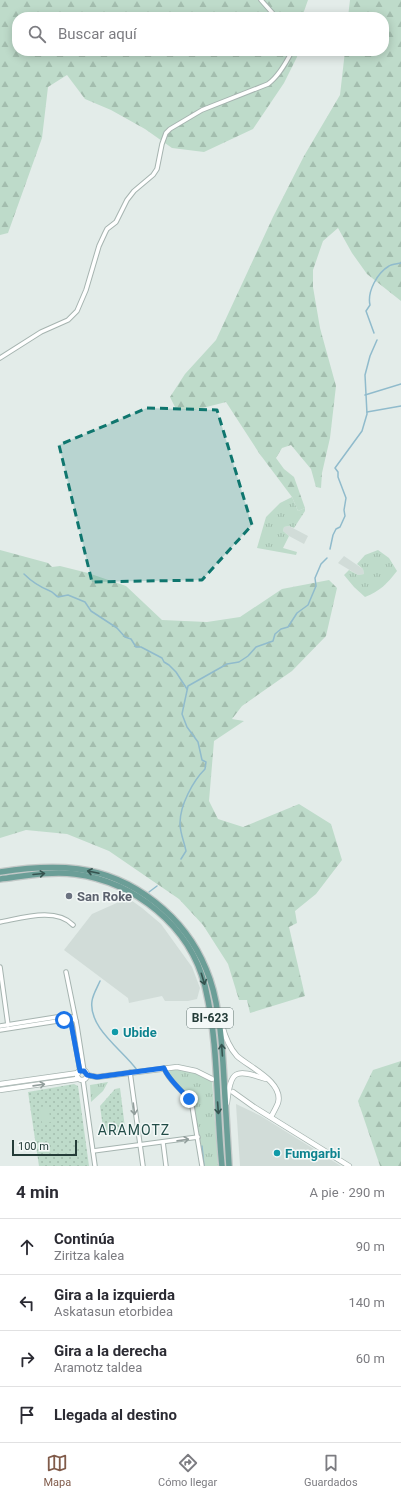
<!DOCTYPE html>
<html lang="es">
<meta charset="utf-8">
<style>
:root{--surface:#fff;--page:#f2f2f3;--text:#2b2b33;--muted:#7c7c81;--line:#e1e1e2;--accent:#805b4a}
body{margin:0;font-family:Roboto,sans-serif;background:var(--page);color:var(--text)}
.scale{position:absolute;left:12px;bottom:10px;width:65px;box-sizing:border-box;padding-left:4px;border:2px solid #243c38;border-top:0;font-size:11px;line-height:14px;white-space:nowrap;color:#243c38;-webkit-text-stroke:3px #f3f8f7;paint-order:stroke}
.stop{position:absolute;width:12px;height:12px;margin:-9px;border:3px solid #1a73e8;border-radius:50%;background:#fff}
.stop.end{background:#1a73e8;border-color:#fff;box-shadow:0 1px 4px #0008}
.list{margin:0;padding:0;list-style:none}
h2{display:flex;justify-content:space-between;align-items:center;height:52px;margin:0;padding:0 16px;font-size:17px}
h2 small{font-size:13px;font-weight:400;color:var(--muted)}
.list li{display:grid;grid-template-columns:26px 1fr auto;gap:12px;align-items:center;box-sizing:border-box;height:56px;padding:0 16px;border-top:1px solid var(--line)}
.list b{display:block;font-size:15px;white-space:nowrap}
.list p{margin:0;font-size:13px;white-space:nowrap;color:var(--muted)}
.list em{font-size:13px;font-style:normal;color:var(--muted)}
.icon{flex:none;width:22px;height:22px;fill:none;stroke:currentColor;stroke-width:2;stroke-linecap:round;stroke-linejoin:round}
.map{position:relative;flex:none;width:401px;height:1166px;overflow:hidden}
.search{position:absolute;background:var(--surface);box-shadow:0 2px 10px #0003;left:12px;right:12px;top:12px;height:44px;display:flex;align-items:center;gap:10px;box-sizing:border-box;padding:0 14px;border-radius:16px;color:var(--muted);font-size:15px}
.sheet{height:276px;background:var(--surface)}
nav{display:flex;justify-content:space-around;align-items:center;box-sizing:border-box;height:56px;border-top:1px solid var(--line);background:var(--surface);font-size:11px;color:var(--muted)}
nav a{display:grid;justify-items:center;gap:2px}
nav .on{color:var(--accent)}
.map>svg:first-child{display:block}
</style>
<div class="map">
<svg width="401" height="1166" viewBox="0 0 401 1166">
<defs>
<pattern id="grass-tufts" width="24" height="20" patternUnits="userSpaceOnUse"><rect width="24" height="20" fill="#bedbca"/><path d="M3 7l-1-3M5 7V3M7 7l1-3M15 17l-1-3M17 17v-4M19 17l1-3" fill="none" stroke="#a3bdae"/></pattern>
<pattern id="forest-firs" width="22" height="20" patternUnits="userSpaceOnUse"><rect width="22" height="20" fill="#bedbca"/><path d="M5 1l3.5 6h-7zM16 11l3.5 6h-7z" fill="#a3bdae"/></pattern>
<pattern id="park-dots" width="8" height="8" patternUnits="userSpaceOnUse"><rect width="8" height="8" fill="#bedbca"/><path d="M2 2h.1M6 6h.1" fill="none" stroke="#a3bdae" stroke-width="1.8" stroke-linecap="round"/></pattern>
</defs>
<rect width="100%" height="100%" fill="#e3ece9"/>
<g fill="#d1dcd8">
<polygon points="289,526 308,536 304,544 289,536 283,531 284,527"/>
<polygon points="344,556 363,569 364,574 358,575 338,563"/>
<polygon points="128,898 142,908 161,924 192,967 200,988 197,999 188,1001 165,1001 162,996 129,1003 128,998 64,950 92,914"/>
<polygon points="236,1104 261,1116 341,1166 240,1166"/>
</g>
<g fill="url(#grass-tufts)">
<polygon points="292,497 298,511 305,508 305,511 294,528 289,526 284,527 283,531 289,536 283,548 297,552 296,555 257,548 266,517 280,503"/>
<path d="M378,550L389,558L397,571C387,584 380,591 365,597L354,587L344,575L349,570L358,575L364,574L363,569L357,564L365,555Z"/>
<polygon points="171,1068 187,1068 212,1079 218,1166 202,1166 192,1106 168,1074"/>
<polygon points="108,1082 103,1091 91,1102 90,1085"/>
</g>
<g fill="url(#forest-firs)">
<polygon points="0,0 308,0 302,17 17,17 17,51 298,51 297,57 284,83 253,129 204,152 172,148 145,129 111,110 85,99 67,75 48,87 42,138 8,233 0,235"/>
<polygon points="350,0 401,0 401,301 367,274 352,253 338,228 323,241 313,270 313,287 320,328 336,386 330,438 322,473 321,488 316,487 311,469 291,445 282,448 276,458 284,469 294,477 305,508 298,511 292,497 259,453 226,402 195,410 176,409 170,397 185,374 216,340 273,217 304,156 340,95 345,51 384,51 384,17 348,17"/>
<polygon points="0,550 48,563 52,567 60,566 88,573 126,586 162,620 207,622 240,617 282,589 329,580 337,588 326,636 292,671 242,706 232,719 244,721 214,741 209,801 218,819 243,827 299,804 331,824 342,860 316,894 295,911 297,923 289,927 305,996 250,1013 247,1000 239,1000 228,964 203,925 179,899 109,851 67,834 26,830 0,838"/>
<polygon points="401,1061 401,1166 380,1166 358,1101 373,1070"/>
</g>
<g fill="url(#park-dots)">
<polygon points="74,1084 78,1086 89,1166 39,1166 28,1092"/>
<polygon points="120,1088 125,1128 123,1128 124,1132 104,1135 100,1106 115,1089"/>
</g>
<polygon fill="#bedbca" points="48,1106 51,1122 42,1123 40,1107"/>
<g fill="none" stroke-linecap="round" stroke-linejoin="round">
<g stroke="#90bbcc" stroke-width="1.5">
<path d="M374,333L366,311L370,305C367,292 377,273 389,266C392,264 397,264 401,263"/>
<polyline points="365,395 401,384"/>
<polyline points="367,412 401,406"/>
<polyline points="330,549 333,535 336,529 340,527 345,516 344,510 346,498 338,477 338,472 335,468 362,431 367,414 365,375 370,356 377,340"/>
<path d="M24,574C32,582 40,587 50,591C53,592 55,595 58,597L68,595L85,602L91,611L117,628L125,637L131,639L136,647H141L162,658L164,662L169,665L176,672L187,689"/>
<path d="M181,859L186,851C184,841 180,833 180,823C180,805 193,781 205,769L206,762L202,760L198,742L187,727L182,714L188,686L227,664L239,662L248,656L256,647L273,641L275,634L281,629L288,627L297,613L308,605L316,586L315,578L321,564L327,558"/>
<polyline points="149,892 157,886"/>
<path d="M100,981C97,988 93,994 92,1001C88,1028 124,1051 137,1070"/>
<polyline points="202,1146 204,1166"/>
</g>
<g stroke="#a6b4b0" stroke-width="5.5">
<g id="minor">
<polyline points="261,0 276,17"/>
<path d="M0,358L41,332L68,320L77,311L86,290L99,246L105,233L107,229L116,222L127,200L134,191L153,175L157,169L162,144L166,133L170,129L202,110L268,84C279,76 286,63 292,51"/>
<path d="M0,922C22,918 56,907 73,925"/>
<polyline points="0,967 8,1025"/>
<polyline points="66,972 77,1026 84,1071"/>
<polyline points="0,1026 63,1016 72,1017 76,1021"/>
<polyline points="0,1030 64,1020 70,1021 72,1026 80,1071"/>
<path d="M164,1068C169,1083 185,1090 192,1106L202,1166"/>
<polyline points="130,1072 143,1166"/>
<polyline points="83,1080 95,1166"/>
<polyline points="163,1142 166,1166"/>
<polyline points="93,1151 198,1137"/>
</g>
</g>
<g stroke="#a6b4b0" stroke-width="6">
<g id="tertiary">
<path d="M222,1025C225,1037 229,1047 237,1056C249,1067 284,1082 278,1103C276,1108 273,1113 271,1117"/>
<circle cx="82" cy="1075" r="5"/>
<polyline points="87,1075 97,1077 177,1067 196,1071 212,1079"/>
<polyline points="0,1084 78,1073"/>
<polyline points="0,1090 77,1079 78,1078"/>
<polyline points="233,1092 254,1107 349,1166"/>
<path d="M227,1103C231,1069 235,1069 266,1079"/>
</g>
</g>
<g stroke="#c2c8c7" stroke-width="8">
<g id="primary">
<path d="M0,872C26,868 52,866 78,869C134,876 185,917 206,969C212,983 216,1000 218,1015C221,1031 222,1047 223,1063C225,1098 227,1132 229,1166"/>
<path d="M0,879C25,876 50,871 75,874C135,882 190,926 205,986C219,1044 216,1106 222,1166"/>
</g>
</g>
<use href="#minor" stroke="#fff" stroke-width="3.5"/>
<use href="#tertiary" stroke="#fff" stroke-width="4.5"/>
<use href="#primary" stroke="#6b9e97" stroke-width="5.5"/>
</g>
<defs><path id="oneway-shaft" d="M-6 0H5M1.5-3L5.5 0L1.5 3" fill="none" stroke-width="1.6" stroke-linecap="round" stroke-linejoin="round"/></defs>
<g stroke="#365450">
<use href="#oneway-shaft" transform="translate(93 872) rotate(-168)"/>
<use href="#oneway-shaft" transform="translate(39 874) rotate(-5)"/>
<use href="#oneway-shaft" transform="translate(203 979) rotate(73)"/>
<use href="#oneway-shaft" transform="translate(222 1050) rotate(-94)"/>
<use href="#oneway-shaft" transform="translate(218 1108) rotate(86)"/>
</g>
<g stroke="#929e9c">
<use href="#oneway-shaft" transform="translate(39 1085) rotate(-8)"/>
<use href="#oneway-shaft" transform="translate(134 1109) rotate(83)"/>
<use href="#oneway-shaft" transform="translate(183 1140) rotate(-8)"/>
</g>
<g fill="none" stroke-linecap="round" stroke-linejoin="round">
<path stroke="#1a73e8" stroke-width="5" d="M64,1020H68L71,1023L80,1071H84L87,1075L97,1077L164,1068C168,1079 181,1090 189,1099"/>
</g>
<path fill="#0f766e" fill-opacity="0.2" stroke="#0f766e" stroke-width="3" stroke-dasharray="8 5" stroke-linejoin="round" d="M147,408L217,410L252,525L202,580L92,582L59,445Z"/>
<circle fill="#6b7280" stroke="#f3f8f7" stroke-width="1.5" cx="69" cy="896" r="4"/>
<g fill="#0f9aa8" stroke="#f3f8f7" stroke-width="1.5">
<circle cx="115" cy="1032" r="4"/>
<circle cx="277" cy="1153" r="4"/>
</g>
<g text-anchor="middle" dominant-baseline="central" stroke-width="3" stroke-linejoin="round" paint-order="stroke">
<rect fill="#f3f8f7" stroke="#627471" stroke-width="1" x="187" y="1008" width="46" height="20" rx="3"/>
<g font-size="12" font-weight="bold" fill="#243c38">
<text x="210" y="1018">BI-623</text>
</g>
<g font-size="13" font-weight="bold" fill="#5b616d" stroke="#f3f8f7" text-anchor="start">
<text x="77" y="896">San Roke</text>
</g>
<g font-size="13" font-weight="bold" fill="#0d838f" stroke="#f3f8f7" text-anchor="start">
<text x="123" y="1032">Ubide</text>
<text x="285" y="1153">Fumgarbi</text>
</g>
<g font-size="14" letter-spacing="1" fill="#224c47" stroke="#f3f8f7">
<text x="134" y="1130">ARAMOTZ</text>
</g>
</g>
</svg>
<div class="scale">100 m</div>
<div class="stop" style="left:64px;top:1020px"></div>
<div class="stop end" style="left:189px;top:1099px"></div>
<div class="search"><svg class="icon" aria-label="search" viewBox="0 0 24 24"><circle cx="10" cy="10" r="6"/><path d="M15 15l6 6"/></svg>Buscar aquí</div>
</div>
<section class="sheet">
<h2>4 min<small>A pie · 290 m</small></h2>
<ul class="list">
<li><svg class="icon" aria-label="ahead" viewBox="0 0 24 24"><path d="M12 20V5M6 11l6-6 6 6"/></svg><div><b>Continúa</b><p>Ziritza kalea</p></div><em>90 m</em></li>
<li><svg class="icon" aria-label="left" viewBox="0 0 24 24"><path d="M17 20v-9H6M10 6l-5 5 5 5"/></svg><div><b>Gira a la izquierda</b><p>Askatasun etorbidea</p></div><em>140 m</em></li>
<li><svg class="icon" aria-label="right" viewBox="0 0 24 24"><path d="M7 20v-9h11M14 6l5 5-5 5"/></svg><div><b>Gira a la derecha</b><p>Aramotz taldea</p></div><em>60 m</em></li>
<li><svg class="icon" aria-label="arrive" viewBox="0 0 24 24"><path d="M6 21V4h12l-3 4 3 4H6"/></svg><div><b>Llegada al destino</b></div></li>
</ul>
</section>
<nav>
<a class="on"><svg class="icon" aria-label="map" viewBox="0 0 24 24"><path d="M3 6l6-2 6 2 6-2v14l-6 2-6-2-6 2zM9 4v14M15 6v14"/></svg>Mapa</a>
<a><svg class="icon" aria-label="directions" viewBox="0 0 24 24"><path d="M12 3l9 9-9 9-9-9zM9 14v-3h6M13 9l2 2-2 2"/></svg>Cómo llegar</a>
<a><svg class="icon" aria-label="saved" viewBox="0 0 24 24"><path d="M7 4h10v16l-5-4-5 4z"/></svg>Guardados</a>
</nav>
